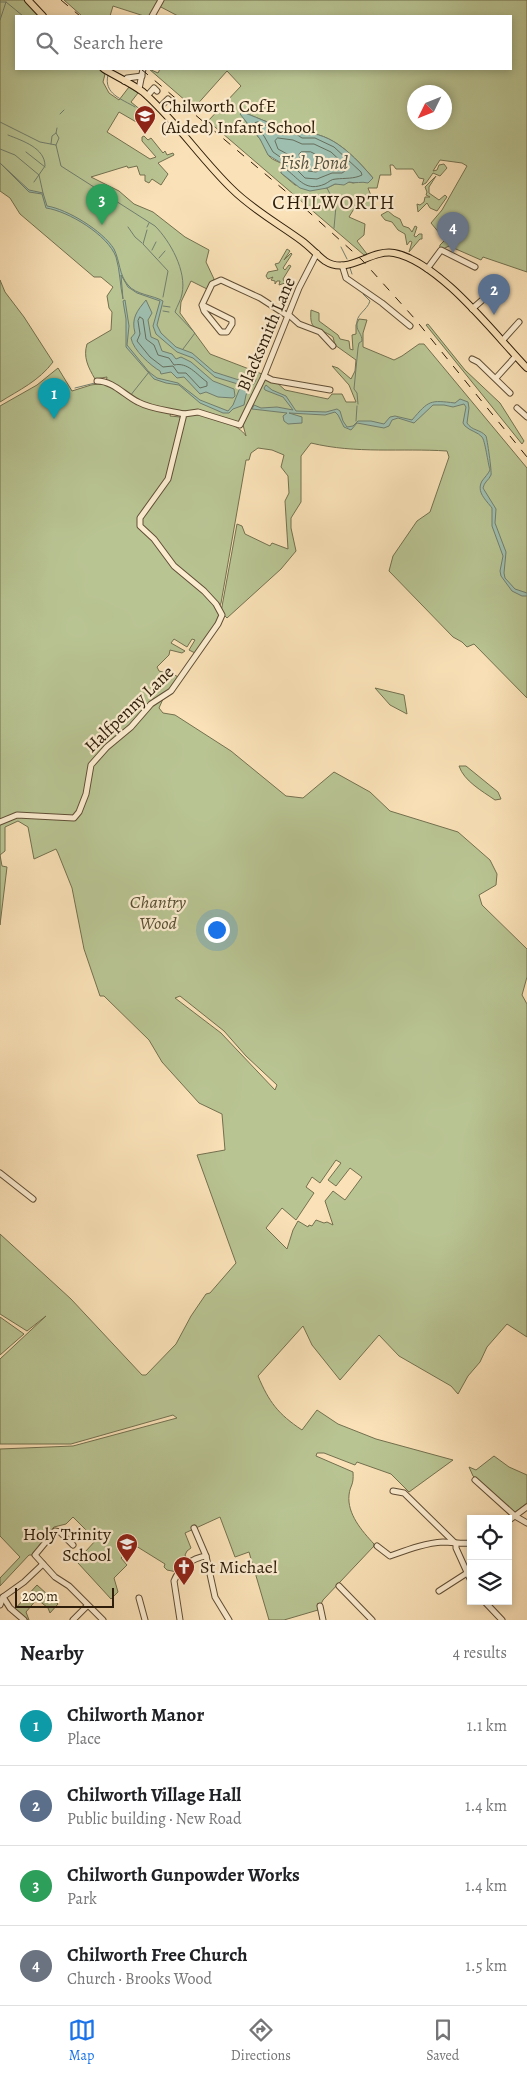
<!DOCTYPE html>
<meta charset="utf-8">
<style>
:root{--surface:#fff;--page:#f6f6f6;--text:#202124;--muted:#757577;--line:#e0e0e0;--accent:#1a73e8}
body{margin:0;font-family:Alegreya,serif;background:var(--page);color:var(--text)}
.controls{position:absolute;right:15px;bottom:15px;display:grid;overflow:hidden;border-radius:0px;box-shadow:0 2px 8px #0003}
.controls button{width:45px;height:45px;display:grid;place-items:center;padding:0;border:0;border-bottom:1px solid var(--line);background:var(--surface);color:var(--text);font:25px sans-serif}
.compass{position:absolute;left:407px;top:85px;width:45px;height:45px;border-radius:50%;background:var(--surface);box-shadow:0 2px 8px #0003;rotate:227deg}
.scale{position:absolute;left:15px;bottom:12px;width:99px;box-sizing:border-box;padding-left:5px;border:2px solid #2d1d0a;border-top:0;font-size:14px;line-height:18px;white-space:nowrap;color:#2d1d0a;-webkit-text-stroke:4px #fcecd0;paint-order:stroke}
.you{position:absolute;left:216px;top:929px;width:18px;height:18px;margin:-12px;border:4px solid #fff;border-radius:50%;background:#1a73e8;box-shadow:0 0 0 8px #1a73e833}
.badge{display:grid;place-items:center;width:32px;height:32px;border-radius:50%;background:var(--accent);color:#fff;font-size:16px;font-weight:700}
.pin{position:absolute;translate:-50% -41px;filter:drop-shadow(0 1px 2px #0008)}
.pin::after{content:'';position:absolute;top:26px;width:18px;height:15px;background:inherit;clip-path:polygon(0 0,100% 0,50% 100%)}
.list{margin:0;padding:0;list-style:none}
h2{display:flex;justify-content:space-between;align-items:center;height:65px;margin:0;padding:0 20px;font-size:21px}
h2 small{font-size:16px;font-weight:400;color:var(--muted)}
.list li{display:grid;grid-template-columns:32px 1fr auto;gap:15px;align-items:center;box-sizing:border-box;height:80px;padding:0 20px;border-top:1px solid var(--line)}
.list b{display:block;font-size:19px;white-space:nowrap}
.list p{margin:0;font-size:16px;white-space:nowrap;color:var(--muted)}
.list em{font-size:16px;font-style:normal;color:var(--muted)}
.icon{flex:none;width:28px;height:28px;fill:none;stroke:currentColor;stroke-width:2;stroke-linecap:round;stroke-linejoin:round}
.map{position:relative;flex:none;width:527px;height:1620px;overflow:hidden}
.search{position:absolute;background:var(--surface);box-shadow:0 2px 8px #0003;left:15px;right:15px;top:15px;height:55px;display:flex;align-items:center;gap:12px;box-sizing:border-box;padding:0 18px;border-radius:0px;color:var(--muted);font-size:19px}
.sheet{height:385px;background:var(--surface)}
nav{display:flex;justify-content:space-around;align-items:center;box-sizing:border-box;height:70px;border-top:1px solid var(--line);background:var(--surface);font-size:14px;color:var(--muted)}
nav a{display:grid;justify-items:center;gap:2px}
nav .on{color:var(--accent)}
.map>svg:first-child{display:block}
</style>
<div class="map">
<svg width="527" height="1620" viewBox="0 0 527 1620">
<rect width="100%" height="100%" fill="#fae1b7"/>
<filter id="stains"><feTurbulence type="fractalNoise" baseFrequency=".004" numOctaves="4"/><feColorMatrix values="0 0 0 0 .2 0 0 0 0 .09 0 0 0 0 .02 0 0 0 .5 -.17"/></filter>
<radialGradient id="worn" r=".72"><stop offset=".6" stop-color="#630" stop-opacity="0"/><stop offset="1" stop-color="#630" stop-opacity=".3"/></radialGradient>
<g fill="#b9c493" stroke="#73704e" fill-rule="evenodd">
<path d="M0,0H25L39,16H16V69H98L105,74L103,82L109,93L119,100L129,87L138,93L131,102L142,111L141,112L143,114L138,123L119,112L107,132L150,159L156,157L142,141V137L144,136L148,140L151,138L163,153L165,151L167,155L173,153L174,155L158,163L168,174L161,185L152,179L149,183L145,181V175H140L137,166L128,168L127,166L91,177L119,191L134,204L153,212L185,237L209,250L206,262L214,279L207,289L191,281L181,302L180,313L210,354L262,374L240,423L197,411L171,412L170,416L180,417L181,419C186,418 190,413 196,414C209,414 240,425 246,436L243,425L264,378L275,381L285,390L328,399L332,394H342L346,402H356L349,385L332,366L338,368L351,379L355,371L356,360L335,345L333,337C318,326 309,333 311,310L319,313V321L338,335L340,339L349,341L350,349L353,350L352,335L356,334V325L359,319L367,320L363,333V347L394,360L402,356L419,344H424L527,468V698L474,644L467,647L462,642L453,637L389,571L393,556L417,521L430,512L449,457L447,451C401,448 356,454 311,443L301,456V502L291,518V528L296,551L281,569L227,618L221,612L237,524L242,526L245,534L270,546L272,543L288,549L285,501L289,493L288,476L281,467L284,455L272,450L258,448L251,453L249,460H246L221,603L220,605L215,606L219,614L217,621L197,654L189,650L195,640L192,639L187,647L174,639L171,643L185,651L182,653L170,650L169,655L157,667L159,671L170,674L171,673L180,678L171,689L161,696L163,699L159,708L163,713L175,715L231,751L286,796L303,798L334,772L370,792L390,811L458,832L490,860L497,874L496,885L479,895L482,905L527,949V977L522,995L527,1004V1337L507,1324L487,1347L480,1362L468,1376L458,1394L451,1386L399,1356L379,1335L340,1380L312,1345L303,1326L258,1376C269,1402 278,1414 302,1430L317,1410L338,1424L376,1439L453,1460L409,1492L391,1474L357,1462L355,1465L324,1453H317L316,1456L353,1472C354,1486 350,1485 349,1495C347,1514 362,1531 374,1544V1546L323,1600L318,1610L284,1620H269L249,1552L235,1557L220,1517L185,1533L191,1548L187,1551L185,1555L188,1561L177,1572L167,1570L164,1567L165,1564L136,1546L133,1549L129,1550L121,1558L127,1565L114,1578L118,1592L111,1599L78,1563L85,1552L96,1540L73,1517L66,1524L54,1527L32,1555H29L0,1586V1578L20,1557L0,1536V1449L73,1446L177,1418L173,1415L71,1444H0V1359L46,1316L27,1331L0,1314V1234L71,1299L142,1375H146L176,1344L191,1316L206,1294L210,1293L236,1263L197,1155L225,1150L222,1114L199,1103L162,1062L149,1040L104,996H100L84,949L72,888L58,853L56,849L34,859L28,827L18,821L5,827V851L0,855L2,866L7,867L0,925V406L37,385L58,368L72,391L91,385L106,383L107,377L95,379C88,367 83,357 87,344L111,330L112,312L109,308L107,296L113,287L101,277H94L20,214L10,198L0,191ZM180,996L224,1031L246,1056L277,1085L275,1090L221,1033L175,998ZM336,1160L341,1163L328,1180L336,1186L350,1168L362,1177L345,1200L333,1191L325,1201L333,1225L327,1222L324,1223L316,1220L312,1226L309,1225L308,1227L298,1221L293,1230L287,1249L266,1228L282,1208L296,1220L314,1193L306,1187L312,1177L320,1183Z"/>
<path d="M64,0H527V272L483,257L481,260L449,246L439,251L440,245L445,240L431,223L442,210L467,166L462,163L440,160L433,171L437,170L439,165L444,164L447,168L440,176L433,173L426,183L422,185L424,179L419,178L413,169H396L393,165H390L391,175H380L377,188H368L372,198L370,209L362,208L358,202L349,217L365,224L364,235L357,241L367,254L364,255L208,121L241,86L227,71L194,108L149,69L158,73L160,69H511V16H178L159,6L152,16H144L113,6L110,16H82ZM414,92H444V122H414ZM242,112C260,118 278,129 298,129L303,133C332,132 355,157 373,178L353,183L349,182L335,184L327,188L295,185L281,173L283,165C279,161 273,161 269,156C266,152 265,146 262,142C255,131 245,125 242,112Z"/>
<polygon points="436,176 429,187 429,193 439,200 445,195 447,197 437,211 430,208 427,203 418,212 417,204 420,205 424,202 425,197 430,197 426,195 427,192 425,187"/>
<polygon points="388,211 394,216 400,219 403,226 409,228 412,232 415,226 417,227 414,236 416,237 419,234 422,234 422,239 420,239 409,252 412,242 410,241 407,245 405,234 398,230 392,222 385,220 381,215"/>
<polygon points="287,249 290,251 284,260 291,253 292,254 283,268 285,270 289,265 291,266 283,279 285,283 279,285 280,281 277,281 275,284 275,281 271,280 273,277 268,279 266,276 268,272 278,270 275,264 279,263"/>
<path d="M0,280L5,292L24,317L53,362C39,381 19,390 0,402Z"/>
<polygon points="428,324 465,370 500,403 524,441 522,444 426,325"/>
<polygon points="375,688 404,695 407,714 390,705"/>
<path d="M459,766H466L498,792L501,799L495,800C482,791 464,781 459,766Z"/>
<polygon points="0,1317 24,1334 0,1355"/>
<polygon points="494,1456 509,1467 527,1475 527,1503 514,1513 473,1476 469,1467 476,1470"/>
<polygon points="37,1585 58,1604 50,1613 48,1608 37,1599 26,1612 29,1620 24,1620 13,1611"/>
</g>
<g fill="#9ebeaf" stroke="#717e6d">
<path d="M242,112C260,118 278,129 298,129L303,133C332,132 355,157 373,178L368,183C361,181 356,184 349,182L344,185L335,184L327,188L310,191L300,188L281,173L283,164L268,155L260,139L240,114Z"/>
<path d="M0,163L29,190L43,193L47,206C67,209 103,231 114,249C120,261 119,275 128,285C136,295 153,295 163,301L157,325L161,333L176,347L192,353L214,372L239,380L256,379L254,384L248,385L250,387L246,395L244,405L233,409L229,413H223L200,403L179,385L166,383L154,379L126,347V319L123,301L125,300L129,326L127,345L149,372L157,378L178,383L200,400L228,411L233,405L241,385L215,377L193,358L177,352L156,334L153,326L160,301L137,293L128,287L121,275L123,299C120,286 120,270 116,257C108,235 68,211 46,208L42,194L29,192Z"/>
<path d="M146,300L152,313L148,320L151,337L158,340L162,351L172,354L176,359L181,357L191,362L213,381L234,389L235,396L233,398L218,397L206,392L200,394L184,377L177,378L171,372L161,374L160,371C151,366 133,350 131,338L135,333C131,318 137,311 146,300Z"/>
<path d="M266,385L272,390L286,396L296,411L326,412L337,409L340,411L343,421L347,427L353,426L358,421H371L384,424L390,417L395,416L412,420C429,400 430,400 455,403L460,399L468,402L469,408L467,423C472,431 480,429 486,436C487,438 492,472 491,475C489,480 484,482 483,488L496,509L495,523L506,552L504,573L505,578L515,589L527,593V596H522L512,591L501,576L500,571L503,556L492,526V508C486,500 476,492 482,481C485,477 488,474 490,470C488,464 485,440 482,437C478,432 470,431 465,426L463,423L466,407L464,404L453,407L444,405H433L414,423L398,418L392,420L389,426L384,428L357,423L351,430L344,427L338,415L335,412L325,415L289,413L302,417V423L288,424L284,421L283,416L287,413L252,409L254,405L261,408L277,407L293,410L283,397L265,390L264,388Z"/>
</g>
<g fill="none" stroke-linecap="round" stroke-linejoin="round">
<g stroke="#666e5c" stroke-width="1">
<path d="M258,122L280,132L296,134L302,138H315L334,147L361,172L362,175C354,179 345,178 336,179C331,179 329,182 325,184C306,192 300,180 287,170L286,161L273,152L264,136L255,126V123Z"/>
<polygon points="278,138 293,140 302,144 314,144 331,152 347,167 347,170 342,173 332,173 317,179 305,178 294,167 289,155 278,149 275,141"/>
<polygon points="311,152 330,162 330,165 316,172 308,171 301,164 299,154 301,152"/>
<path d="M140,317L143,319L146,339L154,345L158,355L169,358L174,365C188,362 196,374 207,382V386L200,388L186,373H178L173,366L163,367L150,357L137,341L140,334L138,321Z"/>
</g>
<g stroke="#717e6d" stroke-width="1">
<polyline points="0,2 6,2 23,16"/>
<polyline points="0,20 6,2"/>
<path d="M108,75C103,94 122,99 135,107"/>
<polyline points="60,114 64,110"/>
<path d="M0,122L40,142L56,145L61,166L155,226C170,241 187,271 182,294C181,300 177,306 175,312L195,333L183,349"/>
<path d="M8,135C23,141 45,148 45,166L34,182"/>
<polyline points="51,144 52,136 56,133"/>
<polyline points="56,145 59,138 56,133 57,128"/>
<polyline points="0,149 15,155 39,175 43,193"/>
<polyline points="26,152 45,167"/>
<polyline points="327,188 336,206 334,228"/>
<polyline points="128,227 135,237 142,243"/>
<polyline points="147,227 149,223"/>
<polyline points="147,230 143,244 168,271 163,297"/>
<polyline points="341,247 347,259"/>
<polyline points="152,250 156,242"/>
<polyline points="159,258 165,251"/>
<polyline points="350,268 352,274"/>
<polyline points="163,306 170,307"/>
<polyline points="163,311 169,312"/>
<polyline points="75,388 95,383"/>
<polyline points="130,396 149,372"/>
<path d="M358,404L357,393L354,389L358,348L359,343L362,341C362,334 357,331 357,326C355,314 367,311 370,301L363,294"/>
<polyline points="356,421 357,406"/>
</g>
<g stroke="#604e35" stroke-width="7">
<g id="minor">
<polyline points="152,16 161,0"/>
<polyline points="124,81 127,78 142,76"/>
<polyline points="139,89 143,69"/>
<polyline points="147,96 154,88 157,91"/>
<polyline points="159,108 168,99 171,102"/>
<polyline points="342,265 346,278 382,303 410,326"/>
<polyline points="427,269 441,250 475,267"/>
<polyline points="202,305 232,320 232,324 227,332 221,332 204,311 202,305 212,284 221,280 260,298 288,316"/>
<polyline points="472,309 503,282"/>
<polyline points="289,315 299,324 320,332 333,346"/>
<polyline points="502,341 519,322"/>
<polyline points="472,359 478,362 510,393"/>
<polyline points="264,376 272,380 330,390"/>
<polyline points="496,378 516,356"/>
<path d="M97,381C113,381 124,395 138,402C153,410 169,410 184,414"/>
<polyline points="517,408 527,417"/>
<polyline points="0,822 17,815 74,818 79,812 86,794 91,765 107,747 131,727 151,704 171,691 218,624 222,615 216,604 204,591 174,566 154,539 140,526 140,518 168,479 184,414 198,412 240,425 263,378 299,288 317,253"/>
<polyline points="0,1173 33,1199"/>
<polyline points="475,1480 515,1516 527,1523"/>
<polyline points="393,1491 404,1493 456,1544"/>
<polyline points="508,1521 527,1507"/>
<polyline points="194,1528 206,1556 215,1597 229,1620"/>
<polyline points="456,1544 456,1548 471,1581"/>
<polyline points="73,1545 60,1532 55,1531 35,1555 55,1577 69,1586 103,1620"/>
<path d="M377,1546L390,1556C407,1550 425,1543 443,1542C453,1542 461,1544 471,1543"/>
<polyline points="339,1586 372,1620"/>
<polyline points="439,1591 467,1573"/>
<polyline points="3,1597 10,1608 24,1620"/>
<polyline points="139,1598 145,1620"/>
<polyline points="484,1601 502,1620"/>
<polyline points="0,1605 3,1597 24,1582 43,1564"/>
<polyline points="320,1606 323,1620"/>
<polyline points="73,1620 87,1606"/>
<path d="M180,1620L174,1581C179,1568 192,1558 206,1556"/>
</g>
</g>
<g stroke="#2d1d0a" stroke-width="8">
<g id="major">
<polyline points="28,0 43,16"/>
<path d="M104,69C117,77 131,83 143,92C176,121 201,159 232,189C253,210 279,224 302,241C310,247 317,255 325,261C348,276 370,249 394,253C440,262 495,335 527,368"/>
</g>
</g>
<use href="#minor" stroke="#fcecd0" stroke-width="5"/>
<use href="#major" stroke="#fae1b7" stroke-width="6"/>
<g stroke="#2d1d0a" stroke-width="1" stroke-dasharray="9 9" stroke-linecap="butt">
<polyline points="61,0 80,16"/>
<polyline points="141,69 290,195 362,260 415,319 527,457"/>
</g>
</g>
<defs>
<g id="school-pin" transform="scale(1.125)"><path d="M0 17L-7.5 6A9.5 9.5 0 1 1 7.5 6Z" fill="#8f2418" stroke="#fcecd0"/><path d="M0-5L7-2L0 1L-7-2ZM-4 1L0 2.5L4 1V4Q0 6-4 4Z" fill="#fff"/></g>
<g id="church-pin" transform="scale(1.125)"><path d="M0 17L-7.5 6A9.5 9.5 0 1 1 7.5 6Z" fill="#8f2418" stroke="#fcecd0"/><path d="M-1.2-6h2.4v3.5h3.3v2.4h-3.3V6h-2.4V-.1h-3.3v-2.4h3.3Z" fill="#fff"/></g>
</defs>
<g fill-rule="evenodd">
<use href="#school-pin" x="145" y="116"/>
<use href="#school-pin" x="127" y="1544"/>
<use href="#church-pin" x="184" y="1567"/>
</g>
<g text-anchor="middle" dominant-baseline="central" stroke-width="4.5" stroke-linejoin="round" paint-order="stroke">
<g font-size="18" fill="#2d1d0a" stroke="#fcecd0" text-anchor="start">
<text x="161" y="106">Chilworth CofE<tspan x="161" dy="21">(Aided) Infant School</tspan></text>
<text x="111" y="1534" text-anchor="end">Holy Trinity<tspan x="111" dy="21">School</tspan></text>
<text x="200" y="1567">St Michael</text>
</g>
<g font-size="18" fill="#2d1d0a" stroke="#fcecd0">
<text transform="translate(266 334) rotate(-67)">Blacksmith Lane</text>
<text transform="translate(129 709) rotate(-44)">Halfpenny Lane</text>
</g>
<g font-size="18" font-style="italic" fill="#574f33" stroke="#fcecd0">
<text x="158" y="902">Chantry<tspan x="158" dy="21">Wood</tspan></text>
</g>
<g font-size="19" font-style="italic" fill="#554" stroke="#fcecd0">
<text x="314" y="163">Fish Pond</text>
</g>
<g font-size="20" letter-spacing="1" fill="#2d1d0a" stroke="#fcecd0">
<text x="334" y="202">CHILWORTH</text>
</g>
</g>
<rect width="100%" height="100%" filter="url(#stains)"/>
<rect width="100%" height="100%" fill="url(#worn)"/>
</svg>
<div class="controls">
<button><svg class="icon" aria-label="locate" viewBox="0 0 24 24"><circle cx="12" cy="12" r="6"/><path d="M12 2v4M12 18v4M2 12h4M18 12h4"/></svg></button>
<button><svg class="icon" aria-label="layers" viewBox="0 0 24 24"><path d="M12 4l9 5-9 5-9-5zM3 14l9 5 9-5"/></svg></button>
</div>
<svg class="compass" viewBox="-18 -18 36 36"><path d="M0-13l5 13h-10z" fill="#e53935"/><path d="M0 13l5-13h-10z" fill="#757577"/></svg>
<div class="scale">200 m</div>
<div class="you"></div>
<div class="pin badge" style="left:54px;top:419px;background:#0f9aa8">1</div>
<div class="pin badge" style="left:494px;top:315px;background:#5c6f8a">2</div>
<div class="pin badge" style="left:102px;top:225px;background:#2e9e5b">3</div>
<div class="pin badge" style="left:453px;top:253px;background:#6b7280">4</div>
<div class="search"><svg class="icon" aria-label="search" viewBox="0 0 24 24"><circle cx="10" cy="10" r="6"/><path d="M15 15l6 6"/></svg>Search here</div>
</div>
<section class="sheet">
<h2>Nearby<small>4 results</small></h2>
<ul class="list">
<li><span class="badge" style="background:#0f9aa8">1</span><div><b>Chilworth Manor</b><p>Place</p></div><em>1.1 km</em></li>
<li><span class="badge" style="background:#5c6f8a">2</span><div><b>Chilworth Village Hall</b><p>Public building · New Road</p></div><em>1.4 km</em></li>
<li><span class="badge" style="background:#2e9e5b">3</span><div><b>Chilworth Gunpowder Works</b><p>Park</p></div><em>1.4 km</em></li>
<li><span class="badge" style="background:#6b7280">4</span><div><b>Chilworth Free Church</b><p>Church · Brooks Wood</p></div><em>1.5 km</em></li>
</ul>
</section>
<nav>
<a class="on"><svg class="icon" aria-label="map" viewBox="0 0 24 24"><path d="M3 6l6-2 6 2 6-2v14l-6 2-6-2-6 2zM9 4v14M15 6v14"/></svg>Map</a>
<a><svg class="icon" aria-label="directions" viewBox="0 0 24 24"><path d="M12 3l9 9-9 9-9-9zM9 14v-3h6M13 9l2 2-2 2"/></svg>Directions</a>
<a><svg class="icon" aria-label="saved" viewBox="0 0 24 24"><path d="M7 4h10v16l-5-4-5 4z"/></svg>Saved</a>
</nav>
